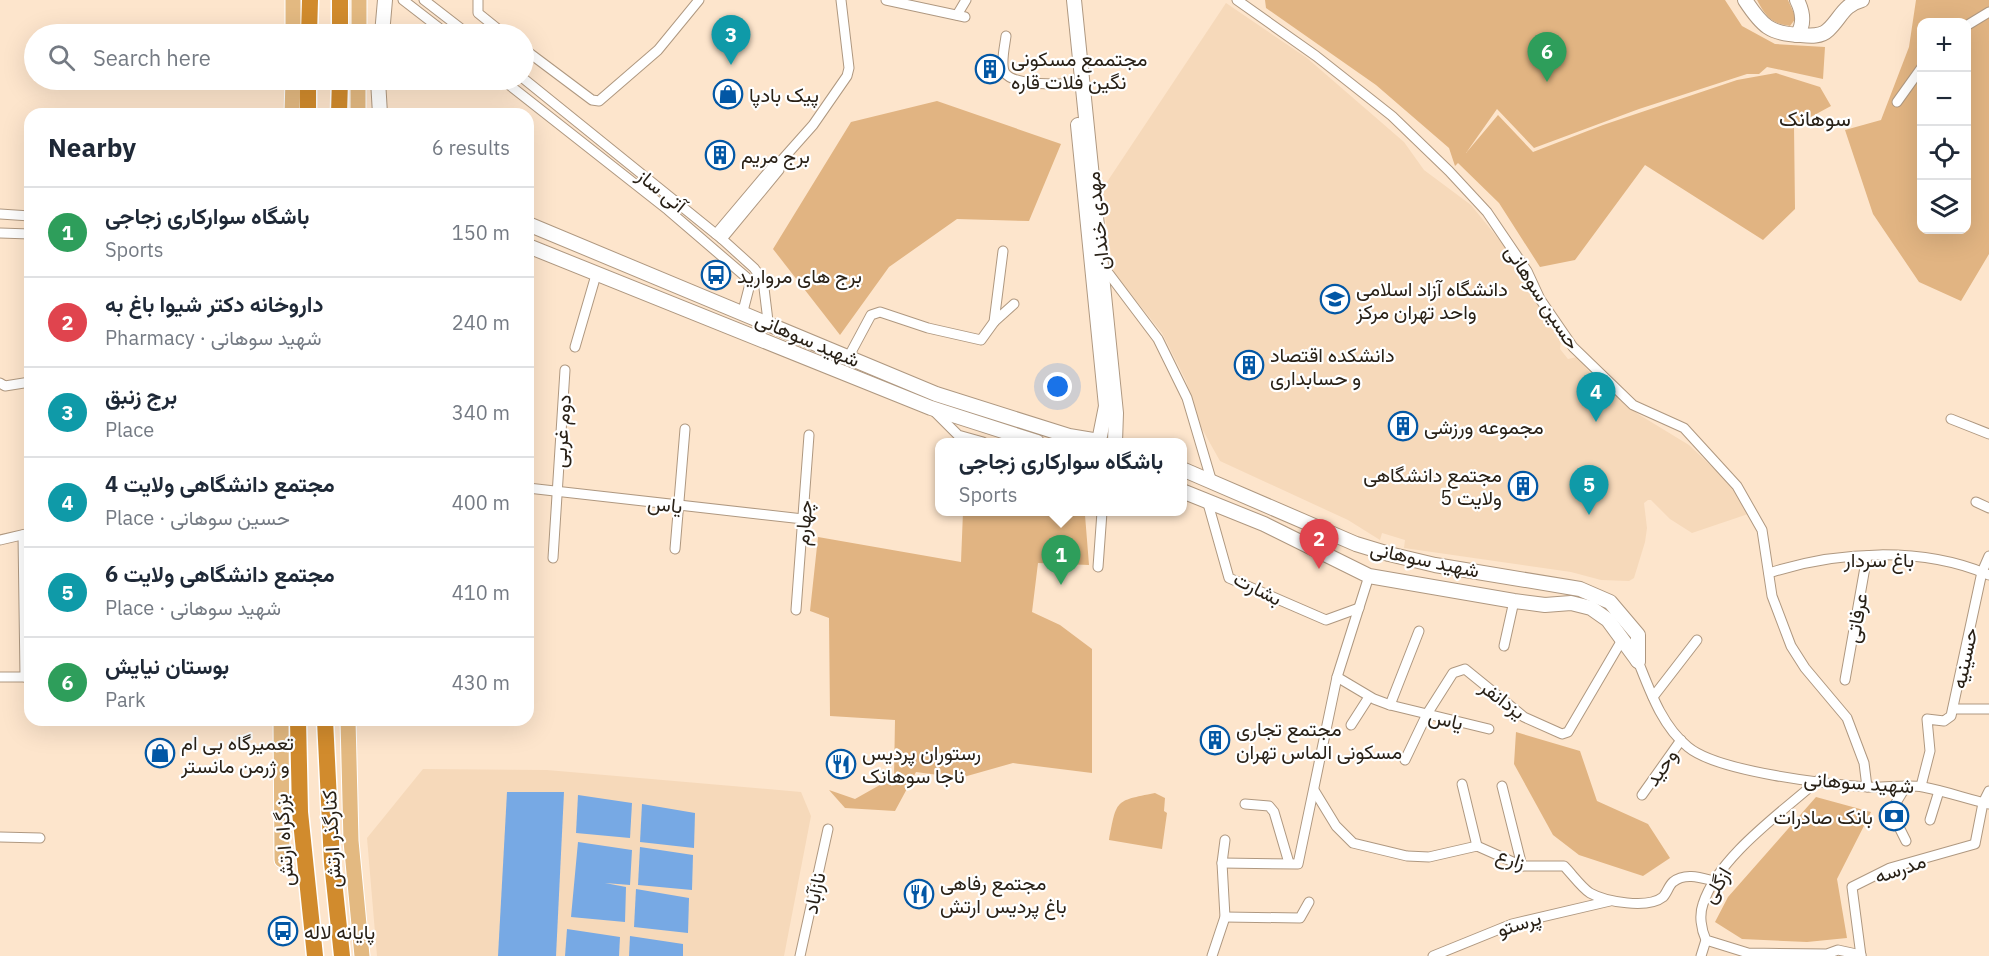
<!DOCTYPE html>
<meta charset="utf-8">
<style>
:root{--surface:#fff;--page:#f6f6f7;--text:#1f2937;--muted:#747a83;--line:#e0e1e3;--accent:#2563eb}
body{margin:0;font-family:"IBM Plex Sans",Vazirmatn,sans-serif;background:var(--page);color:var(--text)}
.controls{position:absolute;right:18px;top:18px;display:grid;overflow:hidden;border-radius:12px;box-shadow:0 6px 24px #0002}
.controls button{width:54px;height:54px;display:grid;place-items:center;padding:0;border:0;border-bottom:2px solid var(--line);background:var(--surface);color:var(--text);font:30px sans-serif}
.you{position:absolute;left:1058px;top:387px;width:21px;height:21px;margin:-15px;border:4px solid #fff;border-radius:50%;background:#1a73e8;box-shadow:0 0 0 9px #1a73e833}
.badge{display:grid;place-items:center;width:39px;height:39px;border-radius:50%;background:var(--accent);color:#fff;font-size:20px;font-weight:700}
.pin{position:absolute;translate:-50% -50px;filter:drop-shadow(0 2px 3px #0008)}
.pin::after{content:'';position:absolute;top:32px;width:21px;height:18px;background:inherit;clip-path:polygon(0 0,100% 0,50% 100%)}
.popup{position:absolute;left:935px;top:438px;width:252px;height:78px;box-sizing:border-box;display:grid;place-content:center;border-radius:12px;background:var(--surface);filter:drop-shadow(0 2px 4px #0005);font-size:20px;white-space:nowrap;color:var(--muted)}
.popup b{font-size:22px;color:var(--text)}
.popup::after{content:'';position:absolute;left:50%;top:100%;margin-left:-12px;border:12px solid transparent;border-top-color:var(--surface)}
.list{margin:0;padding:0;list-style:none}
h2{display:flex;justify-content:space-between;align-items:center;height:78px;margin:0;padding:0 24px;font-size:26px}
h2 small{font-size:20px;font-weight:400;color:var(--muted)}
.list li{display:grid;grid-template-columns:39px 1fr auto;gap:18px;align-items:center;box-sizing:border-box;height:90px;padding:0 24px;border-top:2px solid var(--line)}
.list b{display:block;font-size:22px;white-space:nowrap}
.list p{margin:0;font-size:20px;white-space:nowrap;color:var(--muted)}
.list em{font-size:20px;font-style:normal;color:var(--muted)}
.icon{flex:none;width:33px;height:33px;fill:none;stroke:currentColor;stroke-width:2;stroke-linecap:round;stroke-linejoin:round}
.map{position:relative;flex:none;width:1989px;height:956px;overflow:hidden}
.search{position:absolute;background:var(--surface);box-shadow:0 6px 24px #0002;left:24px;top:24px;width:510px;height:66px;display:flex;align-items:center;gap:15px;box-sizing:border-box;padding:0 21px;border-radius:33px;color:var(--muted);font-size:22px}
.panel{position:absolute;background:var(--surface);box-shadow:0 6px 24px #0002;left:24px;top:108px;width:510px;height:618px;border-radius:18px}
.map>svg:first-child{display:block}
</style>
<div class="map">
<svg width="1989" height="956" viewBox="0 0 1989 956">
<rect width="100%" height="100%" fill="#fde5cc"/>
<g fill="#f6d9ba">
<polygon points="1226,3 1307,58 1404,142 1424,170 1471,205 1514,258 1527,289 1561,339 1560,349 1568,359 1577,357 1593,376 1638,414 1689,445 1726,480 1751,513 1692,533 1670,519 1651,500 1648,500 1644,503 1647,528 1645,542 1634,578 1629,581 1601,580 1571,572 1404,548 1405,540 1382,533 1380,540 1348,520 1220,461 1201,427 1186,381 1162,333 1114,273 1101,191"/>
<polygon points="423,769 547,770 801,792 811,816 784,956 377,956 367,838"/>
</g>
<g fill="#e1b482" fill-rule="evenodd">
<polygon points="1265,0 1725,0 1742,26 1775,44 1825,47 1823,79 1767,67 1759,74 1747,74 1639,109 1534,148 1497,109 1466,153 1498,115 1533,152 1603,125 1737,80 1776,73 1820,87 1831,106 1794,126 1795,209 1763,240 1645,165 1575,260 1540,267 1499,203 1458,163 1455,166 1449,148 1376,85 1266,8"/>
<path d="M1757,0H1788L1796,18L1790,26C1771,23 1766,17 1757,0Z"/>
<path d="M1916,0H1989V254L1961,301L1919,282L1873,214L1845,130L1881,120L1909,47ZM1922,22H1966V230H1922Z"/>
<polygon points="937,101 1061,144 1029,221 957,219 889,267 840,335 773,249 851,122"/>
<polygon points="963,512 1078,512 1085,515 1089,565 1038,563 1032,612 1060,625 1092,649 1092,773 1013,763 960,778 916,772 895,811 845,808 829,790 855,799 894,777 895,720 830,716 829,618 810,611 818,537 961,562"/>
<polygon points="1516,732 1580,751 1597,801 1648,824 1670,858 1643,876 1579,855 1553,835 1514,764"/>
<path d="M1155,793L1165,798L1164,811L1167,813L1162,849L1109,840C1117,800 1114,801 1155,793Z"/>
<polygon points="1816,797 1871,812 1837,879 1847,938 1807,942 1742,939 1715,922 1728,897"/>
</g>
<g fill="#77a9e4">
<polygon points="507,792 564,792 556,956 498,956"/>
<polygon points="578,795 632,803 630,838 576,833"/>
<polygon points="642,804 695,813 694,848 640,842"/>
<polygon points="578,842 632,850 630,885 605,883 626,887 625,922 571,917"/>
<polygon points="640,847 693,855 692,890 638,885"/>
<polygon points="636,889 689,898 688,933 634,927"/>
<polygon points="567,929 620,937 619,956 565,956"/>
<polygon points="630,936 683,944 683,956 629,956"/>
</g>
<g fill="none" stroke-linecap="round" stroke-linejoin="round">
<g stroke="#af9880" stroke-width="11">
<g id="street">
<polyline points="403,0 447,34"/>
<polyline points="424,0 468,34"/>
<polyline points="478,0 478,13 504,34"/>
<polyline points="886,0 965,17"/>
<polyline points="1237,0 1316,56 1392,116 1449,171 1487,212 1527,271 1540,299 1573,347 1633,405 1684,428 1737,486 1762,530 1772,596 1791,646 1805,668 1847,718 1864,763 1867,787"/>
<polyline points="957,15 966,0"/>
<polyline points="1966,26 1989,12"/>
<path d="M1006,36C1005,45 1000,65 1005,73C1014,86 1059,84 1074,84"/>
<polyline points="524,49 592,100 599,101 658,50 699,0"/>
<polyline points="524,79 722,239 754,268 763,280 768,321"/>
<polyline points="503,80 668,210 746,277 750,284 743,311"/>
<polyline points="1897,102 1922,67"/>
<polyline points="0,214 30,216"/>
<polyline points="0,233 30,234"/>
<polyline points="716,234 775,164 781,161 813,125 847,76 849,68 841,0"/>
<polyline points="722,239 779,170 781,161"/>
<polyline points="1106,270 1158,339 1187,398 1211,479"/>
<polyline points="994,322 1014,304"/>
<polyline points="575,347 596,275"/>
<polyline points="849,356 871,315 880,312 928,328 981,340 994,322 1003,251"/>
<polyline points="0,383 5,386 30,382"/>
<polyline points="933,410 958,435 983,442"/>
<polyline points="1951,419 1989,434"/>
<polyline points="528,488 803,519"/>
<polyline points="1207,500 1229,578 1326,620 1359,608"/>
<polyline points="1976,502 1989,508"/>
<polyline points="23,535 25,677"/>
<polyline points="0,540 30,533"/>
<polyline points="675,549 685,429"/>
<polyline points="553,558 565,370"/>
<polyline points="1098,567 1102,512"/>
<path d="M1769,573C1837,551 1922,546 1989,575"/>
<polyline points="796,610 809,435"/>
<polyline points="1504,646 1514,601"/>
<path d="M1638,661C1650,691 1662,726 1688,747C1718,772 1827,784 1868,787C1885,788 1907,784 1923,787C1945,791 1967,799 1989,804"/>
<polyline points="0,677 30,677"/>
<polyline points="1337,677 1374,699 1390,705 1489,729"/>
<polyline points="1845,680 1867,556"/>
<polyline points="1653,697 1697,640"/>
<polyline points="1390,705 1419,631"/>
<polyline points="1953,709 1989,709"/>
<polyline points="1351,725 1369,697"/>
<polyline points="1405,760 1427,714 1453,673 1465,669 1524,717 1562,734 1568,732 1622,640"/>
<path d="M1817,781C1781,813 1718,857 1703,904C1699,915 1701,929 1706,940L1748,953L1827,954L1838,950L1861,955"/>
<polyline points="1462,784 1477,846"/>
<polyline points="1502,786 1522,866"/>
<polyline points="1921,786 1930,751 1927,719 1944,721 1951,716 1982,572 1989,556"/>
<polyline points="1905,788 1891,811 1906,841"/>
<path d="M1314,790L1336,826L1353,843L1407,856L1429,857L1477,846L1522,866H1564C1572,874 1581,887 1590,893C1606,902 1648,909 1663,897C1667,893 1669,885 1673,882C1685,872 1702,878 1714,881"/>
<polyline points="1642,795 1681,740"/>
<polyline points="1245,804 1269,806 1274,812 1289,863"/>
<polyline points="1930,820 1939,791"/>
<polyline points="0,837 40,838"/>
<polyline points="1222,863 1298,864 1337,677 1369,576"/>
<polyline points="1225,917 1300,918 1309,902"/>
<polyline points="800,956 828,829"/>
<polyline points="1212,956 1225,917 1222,863 1225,840"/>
<polyline points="1433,956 1512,924 1610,901"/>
<polyline points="1701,956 1706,940"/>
<polyline points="1861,956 1852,887 1890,868 1975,844 1983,803 1989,791"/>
</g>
</g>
<g stroke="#af9880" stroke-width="16">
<g id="secondary">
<polyline points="1074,0 1116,413 1115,442"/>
<path d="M1745,0C1762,26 1770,34 1801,35C1810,36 1821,37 1828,30C1841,18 1843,5 1862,0"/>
<polyline points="382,34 385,0"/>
<path d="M1797,35C1805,24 1803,12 1797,0"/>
<polyline points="378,80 380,114"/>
<polyline points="1078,125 1106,406 1100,436"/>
<polyline points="528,224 936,394 1069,436 1093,440"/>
<polyline points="528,246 931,408 1037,442"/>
<polyline points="1182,469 1356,544 1389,554 1435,565 1580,589 1610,602 1638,635 1638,661"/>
<polyline points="1182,491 1264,524 1369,576 1514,601 1545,605 1571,603 1591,608 1608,620 1638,661"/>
</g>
</g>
<g stroke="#fff" stroke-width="17">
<g id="primary">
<polyline points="293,34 293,0"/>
<polyline points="359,34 359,0"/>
<polyline points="292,114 293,80"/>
<polyline points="358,114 358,80"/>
<polyline points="281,720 282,860"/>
<polyline points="348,720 351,841 362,956"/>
</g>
</g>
<g stroke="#fff" stroke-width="19">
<g id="highway">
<polyline points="309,34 310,0"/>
<polyline points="340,34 340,0"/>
<polyline points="308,114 308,80"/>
<polyline points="339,114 340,80"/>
<polyline points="298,720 300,812 315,956"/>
<polyline points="325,720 332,862 342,956"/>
</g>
</g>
<use href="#street" stroke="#fff" stroke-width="9"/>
<use href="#secondary" stroke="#fff" stroke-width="14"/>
<use href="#primary" stroke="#e3b981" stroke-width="15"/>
<use href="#highway" stroke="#d18b2d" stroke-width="16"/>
</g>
<defs>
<g id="building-ring" transform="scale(1.5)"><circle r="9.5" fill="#fff" stroke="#0257a5" stroke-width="1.5"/><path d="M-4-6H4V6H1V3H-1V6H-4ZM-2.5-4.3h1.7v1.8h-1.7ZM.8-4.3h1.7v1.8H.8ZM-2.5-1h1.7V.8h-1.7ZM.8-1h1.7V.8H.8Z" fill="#0257a5"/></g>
<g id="shop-ring" transform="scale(1.5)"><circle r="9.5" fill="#fff" stroke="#0257a5" stroke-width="1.5"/><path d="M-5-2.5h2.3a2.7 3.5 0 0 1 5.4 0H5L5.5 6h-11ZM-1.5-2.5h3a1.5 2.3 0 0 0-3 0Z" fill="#0257a5"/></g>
<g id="bus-ring" transform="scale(1.5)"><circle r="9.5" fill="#fff" stroke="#0257a5" stroke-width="1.5"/><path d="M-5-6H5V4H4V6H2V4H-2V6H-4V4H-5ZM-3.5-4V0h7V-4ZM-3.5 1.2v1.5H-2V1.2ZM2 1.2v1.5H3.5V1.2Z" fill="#0257a5"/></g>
<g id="university-ring" transform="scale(1.5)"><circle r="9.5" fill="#fff" stroke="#0257a5" stroke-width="1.5"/><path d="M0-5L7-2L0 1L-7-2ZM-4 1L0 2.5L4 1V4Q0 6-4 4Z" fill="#0257a5"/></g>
<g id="restaurant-ring" transform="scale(1.5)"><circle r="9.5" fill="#fff" stroke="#0257a5" stroke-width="1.5"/><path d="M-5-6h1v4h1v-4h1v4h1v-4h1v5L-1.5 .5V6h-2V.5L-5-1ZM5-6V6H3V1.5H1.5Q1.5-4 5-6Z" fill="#0257a5"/></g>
<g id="bank-ring" transform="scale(1.5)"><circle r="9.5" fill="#fff" stroke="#0257a5" stroke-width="1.5"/><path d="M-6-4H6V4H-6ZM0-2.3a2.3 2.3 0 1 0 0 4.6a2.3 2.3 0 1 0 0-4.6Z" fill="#0257a5"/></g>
</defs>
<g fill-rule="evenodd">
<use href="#building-ring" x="990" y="69"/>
<use href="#shop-ring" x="728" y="94"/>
<use href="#building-ring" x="720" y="155"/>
<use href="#bus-ring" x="716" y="275"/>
<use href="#university-ring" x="1335" y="299"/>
<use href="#building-ring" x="1249" y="365"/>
<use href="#building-ring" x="1403" y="426"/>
<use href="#building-ring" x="1523" y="486"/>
<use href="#building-ring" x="1215" y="740"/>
<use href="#shop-ring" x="160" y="753"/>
<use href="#restaurant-ring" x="841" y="764"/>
<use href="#bank-ring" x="1894" y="816"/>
<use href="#restaurant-ring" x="919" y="894"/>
<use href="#bus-ring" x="283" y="931"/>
</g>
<g text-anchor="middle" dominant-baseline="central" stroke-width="4.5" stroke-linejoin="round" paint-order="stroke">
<g font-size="20" fill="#292117" stroke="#fff" text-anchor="start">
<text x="1011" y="58">مجتممع مسکونی<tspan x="1011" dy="23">نگین فلات قاره</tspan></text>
<text x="749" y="94">پیک بادپا</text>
<text x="741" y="155">برج مریم</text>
<text x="737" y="275">برج های مروارید</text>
<text x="1356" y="288">دانشگاه آزاد اسلامی<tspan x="1356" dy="23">واحد تهران مرکز</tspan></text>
<text x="1270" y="354">دانشکده اقتصاد<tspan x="1270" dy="23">و حسابداری</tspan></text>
<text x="1424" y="426">مجموعه ورزشی</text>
<text x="1502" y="474" text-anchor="end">مجتمع دانشگاهی<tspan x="1502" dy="23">ولایت 5</tspan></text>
<text x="1236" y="728">مجتمع تجاری<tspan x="1236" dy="23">مسکونی الماس تهران</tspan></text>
<text x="181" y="742">تعمیرگاه بی ام<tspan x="181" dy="23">و ژرمن مانستر</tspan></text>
<text x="862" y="752">رستوران پردیس<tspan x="862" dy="23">ناجا سوهانک</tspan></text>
<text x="1873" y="816" text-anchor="end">بانک صادرات</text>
<text x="940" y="882">مجتمع رفاهی<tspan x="940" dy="23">باغ پردیس ارتش</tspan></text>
<text x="304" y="931">پایانه لاله</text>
</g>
<g font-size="20" fill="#292117" stroke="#fff">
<text transform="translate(662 190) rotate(39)">آتی ساز</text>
<text transform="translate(1097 221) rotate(-96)">مهدی خندان</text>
<text transform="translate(1543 297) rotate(57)">حسین سوهانی</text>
<text transform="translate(808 339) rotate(23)">شهید سوهانی</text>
<text transform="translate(561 431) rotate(-86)">دوم غربی</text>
<text transform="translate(665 504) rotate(6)">یاس</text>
<text transform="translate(803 523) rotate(-86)">چهارم</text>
<text transform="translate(1425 559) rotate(12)">شهید سوهانی</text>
<text x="1879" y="559">باغ سردار</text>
<text transform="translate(1258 588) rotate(27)">بشارت</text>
<text transform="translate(1856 618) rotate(-80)">عرفاتی</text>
<text transform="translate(1964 658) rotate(-78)">حسینیه</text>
<text transform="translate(1503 699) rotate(37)">یزدانفر</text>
<text transform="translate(1446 719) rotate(13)">یاس</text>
<text transform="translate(1661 767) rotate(-55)">وحید</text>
<text transform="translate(1859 782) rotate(4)">شهید سوهانی</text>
<text transform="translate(331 839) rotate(-93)">کنارگذر ارتش</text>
<text transform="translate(283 840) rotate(-94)">بزرگراه ارتش</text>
<text transform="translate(1511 858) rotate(18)">زارع</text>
<text transform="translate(1900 868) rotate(-19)">مدرسه</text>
<text transform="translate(1716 885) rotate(-59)">ازگلی</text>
<text transform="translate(814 893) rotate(-78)">نازآباد</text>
<text transform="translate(1519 923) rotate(-17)">پرستو</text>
</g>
<g font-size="21" fill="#292117" stroke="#fff">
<text x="1815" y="118">سوهانک</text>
</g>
</g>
</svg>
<div class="controls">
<button>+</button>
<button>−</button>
<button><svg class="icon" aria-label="locate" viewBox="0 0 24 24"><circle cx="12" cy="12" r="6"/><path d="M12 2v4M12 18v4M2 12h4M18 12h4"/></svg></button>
<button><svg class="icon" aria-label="layers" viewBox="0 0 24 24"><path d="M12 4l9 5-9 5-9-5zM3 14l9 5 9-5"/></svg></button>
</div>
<div class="you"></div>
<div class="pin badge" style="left:1061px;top:585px;background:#2e9e5b">1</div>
<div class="popup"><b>باشگاه سواركاری زجاجی</b>Sports</div>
<div class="pin badge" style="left:1319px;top:569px;background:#e0444e">2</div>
<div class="pin badge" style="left:731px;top:65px;background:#0f9aa8">3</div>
<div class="pin badge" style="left:1596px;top:422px;background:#0f9aa8">4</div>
<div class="pin badge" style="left:1589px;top:515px;background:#0f9aa8">5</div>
<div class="pin badge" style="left:1547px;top:82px;background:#2e9e5b">6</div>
<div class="search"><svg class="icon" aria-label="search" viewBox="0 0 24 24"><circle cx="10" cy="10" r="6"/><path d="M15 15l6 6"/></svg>Search here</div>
<section class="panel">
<h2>Nearby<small>6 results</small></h2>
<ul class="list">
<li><span class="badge" style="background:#2e9e5b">1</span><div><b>باشگاه سواركاری زجاجی</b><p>Sports</p></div><em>150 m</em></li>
<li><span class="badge" style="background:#e0444e">2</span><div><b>داروخانه دکتر شیوا باغ به</b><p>Pharmacy · شهید سوهانی</p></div><em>240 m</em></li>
<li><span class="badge" style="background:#0f9aa8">3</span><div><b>برج زنبق</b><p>Place</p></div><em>340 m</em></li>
<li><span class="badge" style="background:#0f9aa8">4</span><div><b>مجتمع دانشگاهی ولایت 4</b><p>Place · حسین سوهانی</p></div><em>400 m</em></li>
<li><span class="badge" style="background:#0f9aa8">5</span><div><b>مجتمع دانشگاهی ولایت 6</b><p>Place · شهید سوهانی</p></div><em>410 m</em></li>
<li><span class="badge" style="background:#2e9e5b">6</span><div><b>بوستان نیایش</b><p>Park</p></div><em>430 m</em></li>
</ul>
</section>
</div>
